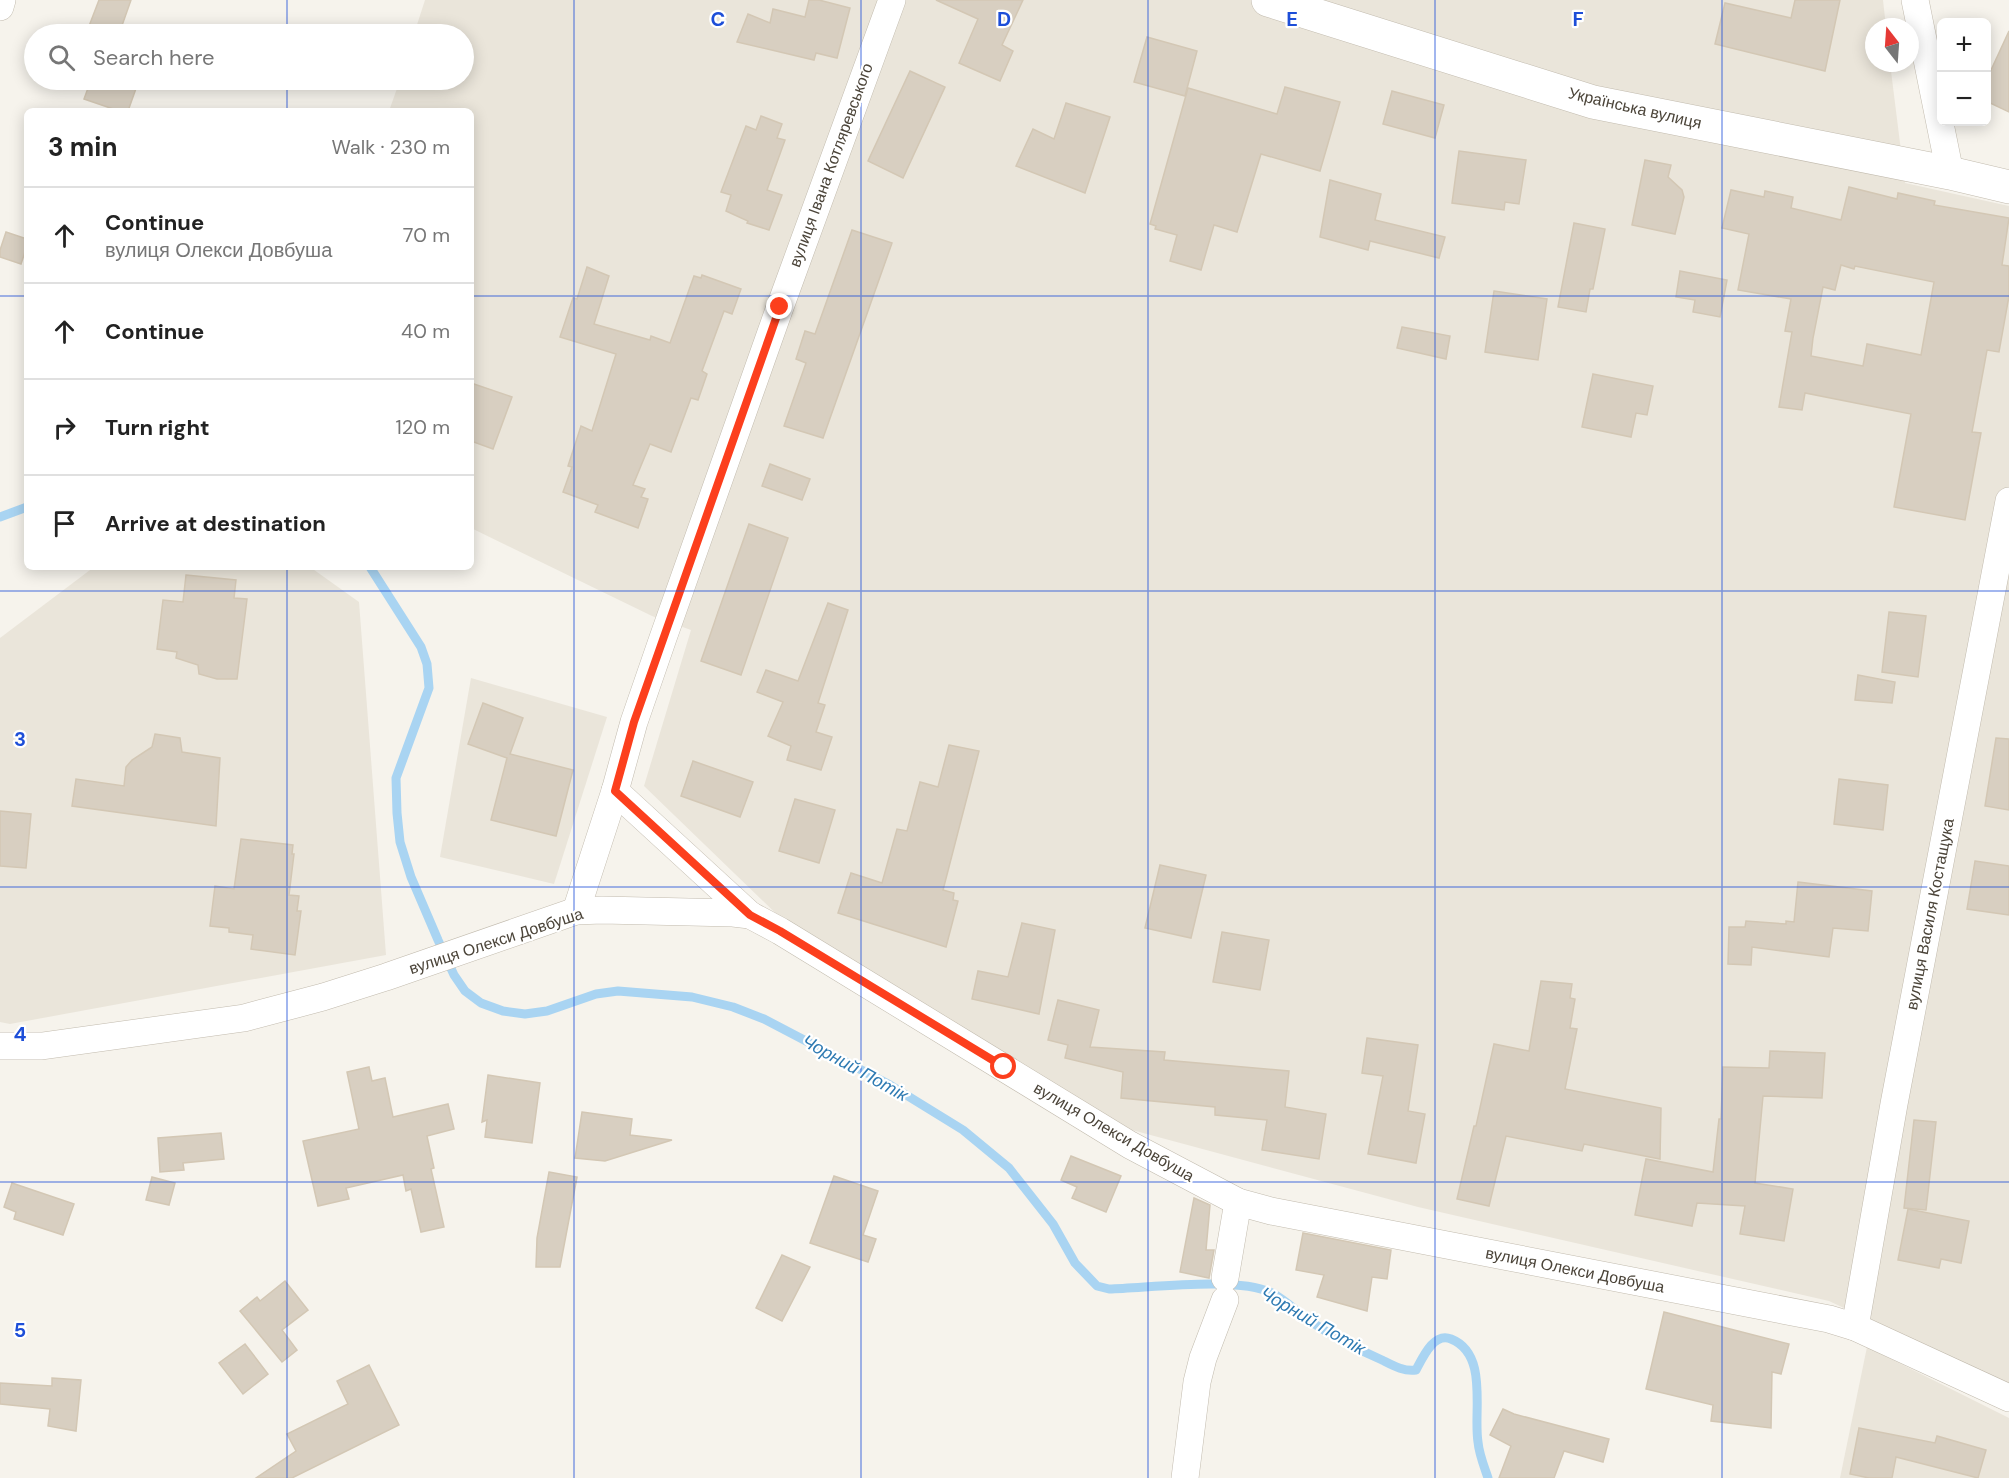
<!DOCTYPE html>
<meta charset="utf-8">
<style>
:root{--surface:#fff;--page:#f6f6f6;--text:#222;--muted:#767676;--line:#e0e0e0}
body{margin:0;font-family:"DM Sans",sans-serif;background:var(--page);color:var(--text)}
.controls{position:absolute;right:18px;top:18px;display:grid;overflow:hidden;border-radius:9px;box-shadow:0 3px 15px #0003}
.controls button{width:54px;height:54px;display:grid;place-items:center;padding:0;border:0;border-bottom:2px solid var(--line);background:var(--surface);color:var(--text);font:30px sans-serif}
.compass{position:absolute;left:1865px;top:18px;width:54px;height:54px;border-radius:50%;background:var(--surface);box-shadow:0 3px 15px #0003;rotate:343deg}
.stop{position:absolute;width:18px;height:18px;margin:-14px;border:4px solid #fc3f1d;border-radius:50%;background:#fff}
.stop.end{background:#fc3f1d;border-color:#fff;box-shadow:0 2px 6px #0008}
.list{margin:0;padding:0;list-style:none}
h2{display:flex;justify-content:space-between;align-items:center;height:78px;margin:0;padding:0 24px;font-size:26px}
h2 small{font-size:20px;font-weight:400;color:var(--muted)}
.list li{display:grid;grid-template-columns:39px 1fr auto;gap:18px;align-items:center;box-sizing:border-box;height:96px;padding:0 24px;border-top:2px solid var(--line)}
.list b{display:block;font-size:22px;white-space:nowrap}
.list p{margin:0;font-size:20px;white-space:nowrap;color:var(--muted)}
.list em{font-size:20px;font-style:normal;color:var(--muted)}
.icon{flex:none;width:33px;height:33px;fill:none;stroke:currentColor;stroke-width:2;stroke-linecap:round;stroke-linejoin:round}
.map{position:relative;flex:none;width:2009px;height:1478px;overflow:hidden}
.search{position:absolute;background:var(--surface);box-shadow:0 3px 15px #0003;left:24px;top:24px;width:450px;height:66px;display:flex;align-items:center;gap:15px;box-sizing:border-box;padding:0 21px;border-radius:33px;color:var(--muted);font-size:22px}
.panel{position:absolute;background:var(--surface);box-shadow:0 3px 15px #0003;left:24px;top:108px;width:450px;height:462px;border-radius:9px}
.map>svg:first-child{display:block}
</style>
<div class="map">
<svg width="2009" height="1478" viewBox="0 0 2009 1478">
<rect width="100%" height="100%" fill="#f6f3ec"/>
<g fill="#eae5da">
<polygon points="425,0 1883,0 1886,27 1874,27 1874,63 1890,63 1905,183 2009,206 2009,1385 1829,1301 1418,1207 1132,1130 793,930 644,786 691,630 652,616 471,528 471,111 389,111 400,80 464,80 464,34 414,34"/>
<polygon points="94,567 310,567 359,602 386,955 10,1024 0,1022 0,638"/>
<polygon points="471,678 607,717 554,884 440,857"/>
<polygon points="1867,1347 2009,1418 2009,1478 1840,1478"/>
</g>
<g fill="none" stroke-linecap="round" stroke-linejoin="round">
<g stroke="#a9d4f2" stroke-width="9">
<polyline points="0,517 27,507"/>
<path d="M370,567L421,647L427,664L429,688L396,778L397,813L400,842L411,877L438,940L454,975L465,991L481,1003L503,1011L525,1014L547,1011L596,994L618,991L692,997L733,1007L764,1019L890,1085L963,1130L1009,1168L1053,1224L1075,1263L1097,1286L1109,1289C1150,1288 1237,1276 1272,1293C1287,1301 1299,1314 1313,1323C1335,1338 1357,1349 1382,1360C1392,1365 1404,1372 1416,1370C1423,1357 1434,1332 1451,1339C1489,1354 1473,1412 1478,1442C1479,1454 1484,1466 1488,1478"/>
</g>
</g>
<g fill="#d8cfc1" stroke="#d3c7b4" stroke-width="1.5" fill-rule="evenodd">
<polygon points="99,0 131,0 119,34 86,34"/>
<polygon points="809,0 819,0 850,8 837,58 816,53 814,60 737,42 748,14 770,23 773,9 805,17"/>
<polygon points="936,0 1023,0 1002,45 1013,51 1000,81 959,63 978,19"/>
<polygon points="1795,0 1840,0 1825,71 1715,44 1725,3 1791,18"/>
<polygon points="2009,31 2009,112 1986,101 1986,81"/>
<polygon points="1147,37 1197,51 1185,96 1134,82"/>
<polygon points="910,71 945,87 903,178 868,161"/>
<polygon points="91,80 139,80 128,111 119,111 84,99"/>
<polygon points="1285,87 1340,102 1320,171 1261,154 1237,232 1214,225 1201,270 1170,261 1177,235 1155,229 1156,226 1150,224 1188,88 1277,114"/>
<polygon points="1392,91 1444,105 1435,138 1383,124"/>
<polygon points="1066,103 1110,117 1085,193 1016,166 1033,129 1054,139"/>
<polygon points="761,116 782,124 777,138 785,140 767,190 782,195 769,230 747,223 748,221 726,211 731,195 721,192 746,126 756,130"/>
<polygon points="1459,151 1526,160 1519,204 1505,202 1504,210 1452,203"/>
<polygon points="1645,160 1671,165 1668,177 1682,190 1684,197 1675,234 1632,225"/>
<polygon points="1330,180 1381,194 1375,220 1445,237 1439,258 1370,241 1368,250 1320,237"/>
<path d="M1849,187L1897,199L1898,193L1935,201L1934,205L2009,218L2002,265L2009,266V296L1999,352L1987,350L1972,432L1981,433L1965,520L1894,507L1911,414L1805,393L1802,410L1779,407L1792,332L1785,331L1791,299L1738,290L1749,234L1722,228L1731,190L1764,197L1765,191L1793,197L1791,208L1841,220ZM1841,265L1854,269L1855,266L1934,282L1921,355L1867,344L1863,366L1811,356L1813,338L1823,287L1835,290Z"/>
<polygon points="1574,223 1605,229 1593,289 1590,289 1586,312 1558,307"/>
<polygon points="852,230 892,243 823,438 784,426 806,363 796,359 805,331 815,334"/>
<polygon points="6,232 27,239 27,246 21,264 0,257 0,250"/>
<polygon points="587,267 609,276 594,324 650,340 651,336 670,343 694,276 701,278 702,275 741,289 732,314 724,311 702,371 707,374 698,400 691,398 671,452 650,444 633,485 645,489 641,497 648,499 638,528 595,512 598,505 563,492 572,467 568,466 581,426 592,431 616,354 560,337 573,298 577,299"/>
<polygon points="1680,271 1727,280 1720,317 1693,312 1695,300 1676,297"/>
<polygon points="1494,291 1547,299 1538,360 1485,352"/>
<polygon points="1402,327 1450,336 1446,359 1397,348"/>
<polygon points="1593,374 1653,386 1647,415 1636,413 1631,437 1582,427"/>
<polygon points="471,383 512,397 493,449 471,441"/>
<polygon points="770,464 810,479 802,500 762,486"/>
<polygon points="749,524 788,538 741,675 701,661"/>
<polygon points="186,575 236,580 234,598 247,599 237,679 217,679 199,674 198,665 176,658 177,652 157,649 163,600 183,602"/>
<polygon points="828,603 848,610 818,703 825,705 816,732 832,737 821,770 787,760 791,746 768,736 783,702 757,692 766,670 798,681"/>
<polygon points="1889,612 1926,616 1918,677 1882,672"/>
<polygon points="1858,675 1895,682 1892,703 1855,700"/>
<polygon points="483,703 523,718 510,754 573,770 556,836 491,820 507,758 468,744"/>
<polygon points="155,734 180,738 182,752 220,758 216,826 72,806 76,779 124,786 126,767 132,760 152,747"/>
<polygon points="1996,738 2009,739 2009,810 1985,806"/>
<polygon points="949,745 979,751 943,890 954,893 953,900 958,901 946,947 838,913 851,873 882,883 897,829 907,831 920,782 938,787"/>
<polygon points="693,761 753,782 740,817 681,796"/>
<polygon points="1839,779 1888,785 1883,830 1834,824"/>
<polygon points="795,799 835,810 819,863 779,851"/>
<polygon points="0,811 31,814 26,868 0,866"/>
<polygon points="241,839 293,845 292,854 294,854 289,895 299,896 297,911 301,911 295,955 251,949 253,935 229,932 229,928 210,926 215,886 234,889"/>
<polygon points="1975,861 2009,866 2009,915 1967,909"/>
<polygon points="1160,865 1206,875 1191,938 1145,928"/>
<polygon points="1798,882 1872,891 1868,931 1833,928 1829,957 1752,947 1751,965 1728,964 1729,927 1745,927 1746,921 1786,924 1786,921 1794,922"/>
<polygon points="1022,923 1055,930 1039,1014 972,999 978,971 1008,977"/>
<polygon points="1222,932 1269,940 1260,990 1213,982"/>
<polygon points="1541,981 1572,984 1570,998 1575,999 1570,1028 1577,1029 1565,1089 1661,1108 1660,1159 1584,1144 1582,1151 1506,1136 1489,1206 1457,1199 1474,1126 1476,1126 1494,1044 1529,1051"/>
<polygon points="1058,1000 1099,1010 1090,1047 1165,1052 1164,1060 1289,1071 1285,1107 1326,1114 1319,1159 1262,1150 1267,1120 1215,1115 1215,1107 1121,1098 1123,1072 1065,1058 1068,1045 1048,1040"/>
<polygon points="1367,1038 1418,1045 1408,1111 1425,1114 1416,1163 1368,1154 1383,1076 1362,1073"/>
<polygon points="1770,1051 1825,1053 1822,1098 1763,1096 1755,1183 1793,1189 1784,1241 1740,1234 1745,1206 1697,1203 1692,1226 1635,1215 1646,1159 1713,1172 1719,1119 1721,1119 1723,1067 1769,1068"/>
<polygon points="369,1067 372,1081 385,1078 393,1117 448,1104 454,1129 427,1136 434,1168 431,1169 444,1227 421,1232 411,1189 406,1191 403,1175 346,1188 349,1199 318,1206 303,1141 359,1129 347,1072"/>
<polygon points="488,1075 540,1083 532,1143 485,1137 487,1120 482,1122"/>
<polygon points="582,1112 632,1119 630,1135 672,1140 605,1161 575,1158"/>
<polygon points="1914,1120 1936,1122 1926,1210 1904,1208"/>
<polygon points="221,1133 224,1159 183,1163 184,1170 160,1172 158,1138"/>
<polygon points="1071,1156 1121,1176 1106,1212 1072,1198 1077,1187 1061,1180"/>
<polygon points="549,1172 577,1177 560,1267 536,1267 537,1238"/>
<polygon points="834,1176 878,1191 863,1235 876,1239 868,1262 810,1243"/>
<polygon points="152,1177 175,1183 169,1205 146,1200"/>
<polygon points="12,1183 74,1204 63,1235 14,1219 16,1212 4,1207"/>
<polygon points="1194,1198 1210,1205 1206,1250 1214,1250 1209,1278 1180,1272"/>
<polygon points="1908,1209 1969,1221 1961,1263 1941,1259 1939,1268 1898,1260"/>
<polygon points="1303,1233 1391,1250 1387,1279 1372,1277 1367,1311 1317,1297 1324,1275 1296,1270"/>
<polygon points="782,1255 810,1267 782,1321 756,1308"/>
<polygon points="285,1281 308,1310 282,1330 297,1350 282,1362 240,1311 257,1297 260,1301"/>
<polygon points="1664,1312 1789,1344 1781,1374 1772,1372 1771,1428 1711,1421 1713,1405 1646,1389"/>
<polygon points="245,1344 268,1374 243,1394 219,1363"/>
<polygon points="369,1365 399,1425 292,1478 256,1478 296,1451 287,1434 348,1404 337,1381"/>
<polygon points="52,1378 81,1380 76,1431 48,1426 50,1409 0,1404 0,1383 52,1386"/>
<polygon points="1503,1409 1514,1414 1609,1439 1603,1462 1564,1451 1554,1478 1499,1478 1511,1446 1490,1435"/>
<polygon points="1859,1428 1935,1443 1937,1436 1986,1450 1978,1478 1896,1457 1892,1478 1869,1478 1850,1474"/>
</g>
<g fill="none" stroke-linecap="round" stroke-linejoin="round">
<g stroke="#c2bbae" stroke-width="28">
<g id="minor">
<polyline points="1915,0 1950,173"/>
<polyline points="0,7 2,0"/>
<polyline points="615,791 750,915"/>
<polyline points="576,911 615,791 634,722 663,638 780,307 892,0"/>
<polyline points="0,1046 42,1046 244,1018 323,997 386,977 576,911 602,910 733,913 750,915 780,931 1130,1145 1238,1202 1271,1211 1829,1319 1855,1327 2009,1398"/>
<polyline points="1225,1278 1238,1202"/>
<polyline points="1855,1327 1894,1104 2009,501"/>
<polyline points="1185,1478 1197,1382 1203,1358 1225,1300"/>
</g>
</g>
<g stroke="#c2bbae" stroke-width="34">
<polyline id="tertiary" points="1268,0 1593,102 1950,173 2009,187"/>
</g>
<use href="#minor" stroke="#fff" stroke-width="27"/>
<use href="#tertiary" stroke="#fff" stroke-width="33"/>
</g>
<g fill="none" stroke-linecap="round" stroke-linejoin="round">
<polyline stroke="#fc3f1d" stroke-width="8" points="780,307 634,722 615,791 750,915 780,931 1004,1067"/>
</g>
<path fill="none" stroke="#1d4ed8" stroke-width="1.5" stroke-opacity="0.55" d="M287,0V34M574,0V1478M861,0V1478M1148,0V1478M1435,0V1478M1722,0V1478M287,80V111M0,296H27M471,296H2009M287,567V1478M0,591H2009M0,887H2009M0,1182H2009"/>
<g text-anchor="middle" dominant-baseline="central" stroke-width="4.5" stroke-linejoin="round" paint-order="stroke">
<g font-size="16" fill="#4b4439" stroke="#fff">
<text transform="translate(1635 108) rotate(13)">Українська вулиця</text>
<text transform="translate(831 165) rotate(-70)">вулиця Івана Котляревського</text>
<text transform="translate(1930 914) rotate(-79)">вулиця Василя Костащука</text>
<text transform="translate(496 941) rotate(-18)">вулиця Олекси Довбуша</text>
<text transform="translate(1114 1132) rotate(30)">вулиця Олекси Довбуша</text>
<text transform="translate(1575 1270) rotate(11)">вулиця Олекси Довбуша</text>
</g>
<g font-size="18" font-style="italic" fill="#2e7ab2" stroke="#fff">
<text transform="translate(855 1068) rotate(29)">Чорний Потік</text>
<text transform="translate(1313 1321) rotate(30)">Чорний Потік</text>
</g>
</g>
<g font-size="20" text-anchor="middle" font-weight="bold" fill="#1d4ed8" stroke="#fff" stroke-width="4.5" stroke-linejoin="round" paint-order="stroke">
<text x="718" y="26">C</text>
<text x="1004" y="26">D</text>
<text x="1292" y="26">E</text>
<text x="1578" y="26">F</text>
<text x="20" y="746">3</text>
<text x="20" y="1041">4</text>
<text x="20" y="1337">5</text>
</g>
</svg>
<div class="controls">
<button>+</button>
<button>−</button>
</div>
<svg class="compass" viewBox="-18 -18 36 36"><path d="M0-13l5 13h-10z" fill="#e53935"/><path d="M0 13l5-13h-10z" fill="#767676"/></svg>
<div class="stop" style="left:1004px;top:1067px"></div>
<div class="stop end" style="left:780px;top:307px"></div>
<div class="search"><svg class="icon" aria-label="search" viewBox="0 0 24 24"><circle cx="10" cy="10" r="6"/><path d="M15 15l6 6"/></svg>Search here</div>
<section class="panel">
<h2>3 min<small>Walk · 230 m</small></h2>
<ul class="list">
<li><svg class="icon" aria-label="ahead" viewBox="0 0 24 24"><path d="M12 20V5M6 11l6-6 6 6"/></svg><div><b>Continue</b><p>вулиця Олекси Довбуша</p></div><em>70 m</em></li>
<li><svg class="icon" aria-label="ahead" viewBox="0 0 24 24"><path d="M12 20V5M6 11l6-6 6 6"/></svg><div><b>Continue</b></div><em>40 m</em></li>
<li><svg class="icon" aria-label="right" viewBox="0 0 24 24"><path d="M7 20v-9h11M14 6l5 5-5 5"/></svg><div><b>Turn right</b></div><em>120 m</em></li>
<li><svg class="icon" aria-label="arrive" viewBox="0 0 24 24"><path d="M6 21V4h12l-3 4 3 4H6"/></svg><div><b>Arrive at destination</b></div></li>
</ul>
</section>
</div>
